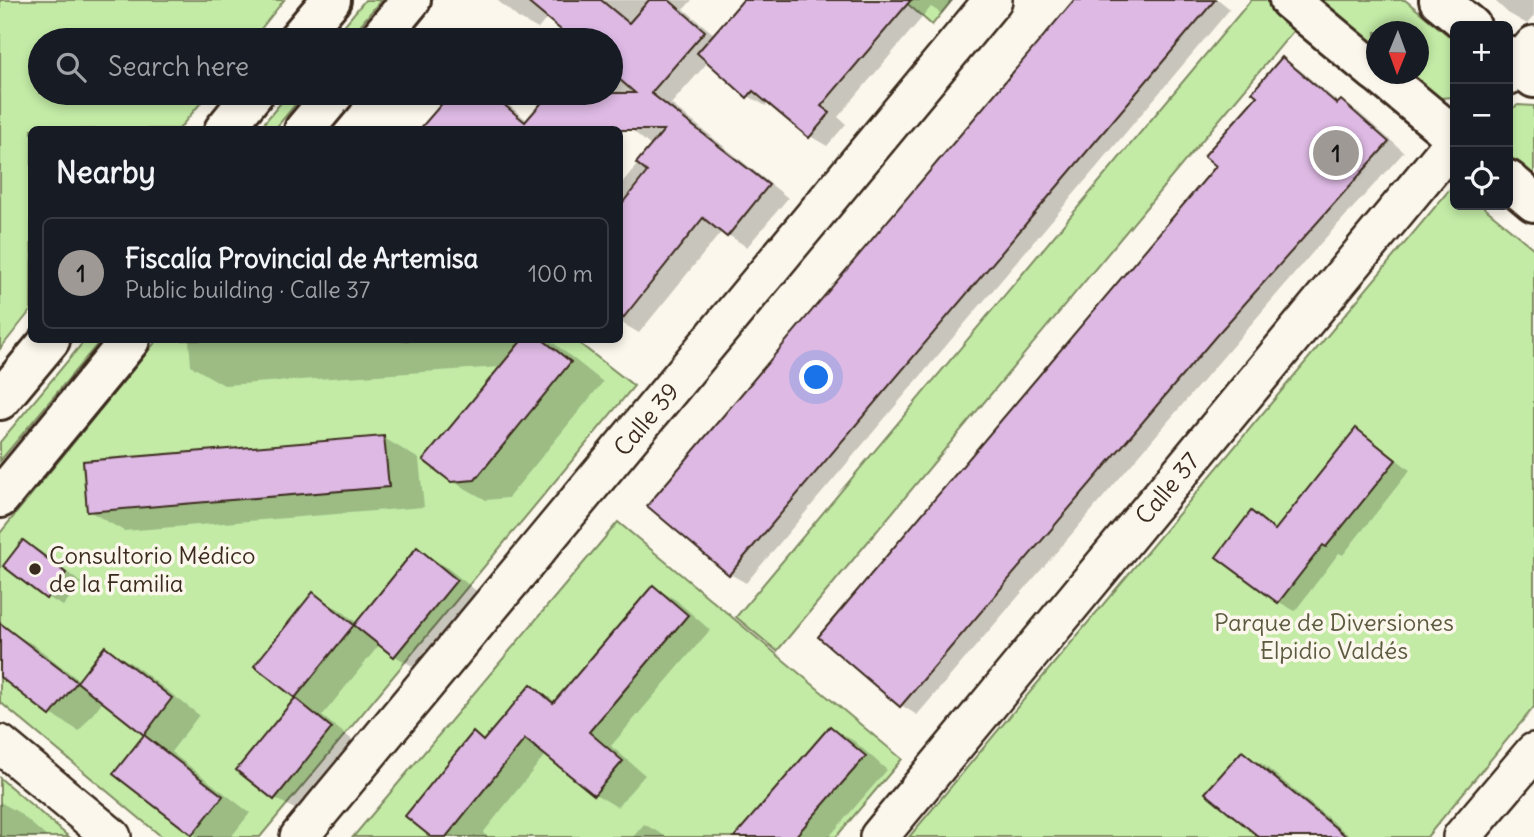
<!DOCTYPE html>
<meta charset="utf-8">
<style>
:root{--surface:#171b24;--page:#242831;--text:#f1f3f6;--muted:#9ea1a6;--line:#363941;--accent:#9f9995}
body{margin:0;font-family:Delius,sans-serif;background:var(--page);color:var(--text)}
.controls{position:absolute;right:21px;top:21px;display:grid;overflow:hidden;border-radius:10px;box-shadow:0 4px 10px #0003}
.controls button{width:63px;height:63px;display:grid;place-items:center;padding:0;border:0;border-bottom:2px solid var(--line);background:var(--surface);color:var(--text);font:35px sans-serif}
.compass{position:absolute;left:1366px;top:21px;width:63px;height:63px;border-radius:50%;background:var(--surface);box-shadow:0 4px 10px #0003;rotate:181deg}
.you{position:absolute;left:817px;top:378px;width:24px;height:24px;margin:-18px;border:5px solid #fff;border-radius:50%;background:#1a73e8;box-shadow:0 0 0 10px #1a73e833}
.badge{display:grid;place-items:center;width:46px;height:46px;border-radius:50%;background:var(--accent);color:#111;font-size:23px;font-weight:700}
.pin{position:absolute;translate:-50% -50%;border:4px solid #fff;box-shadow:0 2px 7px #0006}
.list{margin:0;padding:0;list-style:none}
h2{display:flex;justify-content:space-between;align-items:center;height:91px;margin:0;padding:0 28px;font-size:30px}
h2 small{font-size:23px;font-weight:400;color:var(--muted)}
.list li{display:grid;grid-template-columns:46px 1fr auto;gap:21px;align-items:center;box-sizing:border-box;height:112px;margin:0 14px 14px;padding:0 14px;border:2px solid var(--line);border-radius:10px}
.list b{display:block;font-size:26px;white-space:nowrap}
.list p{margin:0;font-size:23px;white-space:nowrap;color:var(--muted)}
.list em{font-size:23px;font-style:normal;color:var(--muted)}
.icon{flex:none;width:38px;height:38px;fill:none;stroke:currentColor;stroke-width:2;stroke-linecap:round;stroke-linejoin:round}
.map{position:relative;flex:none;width:1534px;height:837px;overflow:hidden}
.search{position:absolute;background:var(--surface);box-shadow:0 4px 10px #0003;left:28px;top:28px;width:595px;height:77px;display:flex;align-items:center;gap:18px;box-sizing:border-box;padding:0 24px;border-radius:38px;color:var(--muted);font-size:26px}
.panel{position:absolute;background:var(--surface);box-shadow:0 4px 10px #0003;left:28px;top:126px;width:595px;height:217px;border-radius:10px}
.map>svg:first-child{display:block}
</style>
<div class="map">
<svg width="1534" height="837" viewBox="0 0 1534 837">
<rect width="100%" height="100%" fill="#fbf7ec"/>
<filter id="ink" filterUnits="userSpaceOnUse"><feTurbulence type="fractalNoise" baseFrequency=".0143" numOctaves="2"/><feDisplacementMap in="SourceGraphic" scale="14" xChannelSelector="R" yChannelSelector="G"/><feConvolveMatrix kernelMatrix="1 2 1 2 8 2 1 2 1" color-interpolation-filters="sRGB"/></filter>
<g filter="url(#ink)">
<g fill="#c3eba6" stroke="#7f8a62" stroke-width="2">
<polygon points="0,0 284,0 252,40 40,40 40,93 209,93 179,129 32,130 31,310 0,349"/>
<polygon points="365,0 381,0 348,40 332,40"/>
<polygon points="903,0 952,0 932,25"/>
<polygon points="1251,0 1269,0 1299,24 777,651 736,617"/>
<polygon points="1321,0 1405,0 1455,41 1455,97 1439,98 1410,74 1418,74 1418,32 1376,32 1376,46"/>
<polygon points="289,93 305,93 275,129 259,129"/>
<polygon points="1518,105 1534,106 1534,176 1508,155 1508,111"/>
<polygon points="1455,183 1455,205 1481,205 1534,249 1534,707 1427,837 909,837"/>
<polygon points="85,340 101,340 0,461 0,442"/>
<polygon points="157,340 575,340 634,386 260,837 162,837 0,702 0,533"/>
<polygon points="618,522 902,759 836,837 353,837"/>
<polygon points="0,778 69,837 0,837"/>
</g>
<g fill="#0003">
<polygon points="497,0 692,0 684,9 715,35 745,0 954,0 942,14 931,7 838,117 846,124 827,146 810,136 769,102 766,106 748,96 709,61 671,104 788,198 747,247 722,231 639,333 620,322 620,185 652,147 588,93 611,93 611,40 575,40 548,17 538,29 518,18"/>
<polygon points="1077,0 1219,0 1230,9 746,583 730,574 650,505"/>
<polygon points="1494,0 1534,0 1534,16 1527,24 1508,13"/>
<polygon points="1283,59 1299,69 1340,104 1341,102 1357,111 1404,152 1319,245 917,715 901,705 820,636 1218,166"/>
<polygon points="453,93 494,93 528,121 553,130 421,130"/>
<polygon points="189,340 550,340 603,382 508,498 486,500 452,481 501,367 224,385 191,366"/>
<polygon points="1356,431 1372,440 1410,470 1343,555 1339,553 1295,611 1279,602 1251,514 1277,530"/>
<polygon points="384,438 419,459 424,507 124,531 89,511"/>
<polygon points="24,542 40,551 81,583 63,606 47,597"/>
<polygon points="417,550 445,566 484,597 423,672 395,656 380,644 322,716 359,745 303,814 275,798 239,769 297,698 256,665 314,595 342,611 357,623"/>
<polygon points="653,587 676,600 710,630 611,746 645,775 617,807 595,794 546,754 483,833 488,837 434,837 473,735 485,742 531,686 556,702"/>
<polygon points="5,629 34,645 80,681 106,648 134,665 199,715 171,752 250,813 231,837 198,837 115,774 146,734 103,701 79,731 51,714 0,675 0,636"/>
<polygon points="831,728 854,741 887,770 829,837 736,837"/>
<polygon points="1242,753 1264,765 1351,837 1261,837"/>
<polygon points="0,802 18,812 47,837 0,837"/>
<polygon points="644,824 667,837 633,837"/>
</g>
<g fill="#ddb9e3" stroke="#3b2a1e" stroke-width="2">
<polygon points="525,0 601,0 629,23 649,0 669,0 705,31 651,93 769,185 727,237 703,218 620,322 620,206 647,172 636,163 664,130 419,130 451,93 490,93 525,122 550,93 635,93 611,72 611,40 573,40"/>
<polygon points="743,0 911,0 821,106 830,113 809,138 753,91 747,98 697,53"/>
<polygon points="1074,0 1215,0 729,575 647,506"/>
<polygon points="1282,57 1337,104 1341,100 1389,142 1216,336 900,707 818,637 1216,166 1204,156 1257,96 1252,92"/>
<polygon points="522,340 543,340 571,362 475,480 451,482 423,460"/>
<polygon points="1356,428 1396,460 1326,547 1323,545 1278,603 1216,557 1251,511 1275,530"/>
<polygon points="384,436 389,487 87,512 83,461"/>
<polygon points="23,540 66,573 46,599 3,566"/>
<polygon points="417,547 457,580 394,657 354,625"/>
<polygon points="653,585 688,615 589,732 623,761 594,795 525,739 446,837 431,837 405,816 473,732 483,741 531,684 553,703"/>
<polygon points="313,592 354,625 295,698 254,666"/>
<polygon points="0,623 77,682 50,716 0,677"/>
<polygon points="105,646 172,698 144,735 77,682"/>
<polygon points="295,698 332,728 274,800 236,770"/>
<polygon points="830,726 866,756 795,837 734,837"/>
<polygon points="144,735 223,796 192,835 113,774"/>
<polygon points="1242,751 1347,837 1259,837 1205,793"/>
</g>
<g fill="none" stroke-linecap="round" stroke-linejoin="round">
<g stroke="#3b2a1e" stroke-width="42">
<g id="street">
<polyline points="1508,76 1534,45"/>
<polyline points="0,744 112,837"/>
<polyline points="299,837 993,0"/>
<polyline points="879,837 1455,140"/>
<polyline points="1462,837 1534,752"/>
</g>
</g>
<g stroke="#3b2a1e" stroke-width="44">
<g id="secondary">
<polyline points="1289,0 1376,72"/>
<polyline points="1439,0 1471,26"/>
<polyline points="297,40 331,0"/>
<polyline points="378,40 411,0"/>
<polyline points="1508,56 1534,78"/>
<polyline points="1379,74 1455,137"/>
<polyline points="224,130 254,93"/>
<polyline points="304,130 335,93"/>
<polyline points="1508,180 1534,202"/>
<polyline points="0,400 50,340"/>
<polyline points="0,498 130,340"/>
</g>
</g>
<use href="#street" stroke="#fbf7ec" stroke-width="37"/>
<use href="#secondary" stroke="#fbf7ec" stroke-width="38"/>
</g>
</g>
<circle fill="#3b2a1e" stroke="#fbf7ec" stroke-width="2.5" cx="35" cy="569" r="7"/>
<g text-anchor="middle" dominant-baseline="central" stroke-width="7" stroke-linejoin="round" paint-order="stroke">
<g font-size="24" fill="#3b2a1e" stroke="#fbf7ec">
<text transform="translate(646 419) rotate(-50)">Calle 39</text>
<text transform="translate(1167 488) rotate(-50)">Calle 37</text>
</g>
<g font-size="24" fill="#3b2a1e" stroke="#fbf7ec" text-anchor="start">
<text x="49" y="555">Consultorio Médico<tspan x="49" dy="28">de la Familia</tspan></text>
</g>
<g font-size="24" fill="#5d5a40" stroke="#fbf7ec">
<text x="1334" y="622">Parque de Diversiones<tspan x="1334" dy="28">Elpidio Valdés</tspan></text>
</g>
</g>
</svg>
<div class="controls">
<button>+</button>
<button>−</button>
<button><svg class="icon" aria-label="locate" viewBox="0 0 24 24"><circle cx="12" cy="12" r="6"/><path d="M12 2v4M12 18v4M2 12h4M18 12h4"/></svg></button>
</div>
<svg class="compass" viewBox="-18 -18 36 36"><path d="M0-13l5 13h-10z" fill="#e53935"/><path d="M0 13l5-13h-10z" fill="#9ea1a6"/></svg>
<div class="you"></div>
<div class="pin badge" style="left:1336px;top:153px">1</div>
<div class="search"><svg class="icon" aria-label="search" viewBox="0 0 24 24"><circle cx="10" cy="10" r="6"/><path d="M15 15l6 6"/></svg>Search here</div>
<section class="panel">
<h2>Nearby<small></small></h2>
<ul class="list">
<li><span class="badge">1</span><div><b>Fiscalía Provincial de Artemisa</b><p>Public building · Calle 37</p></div><em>100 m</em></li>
</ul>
</section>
</div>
